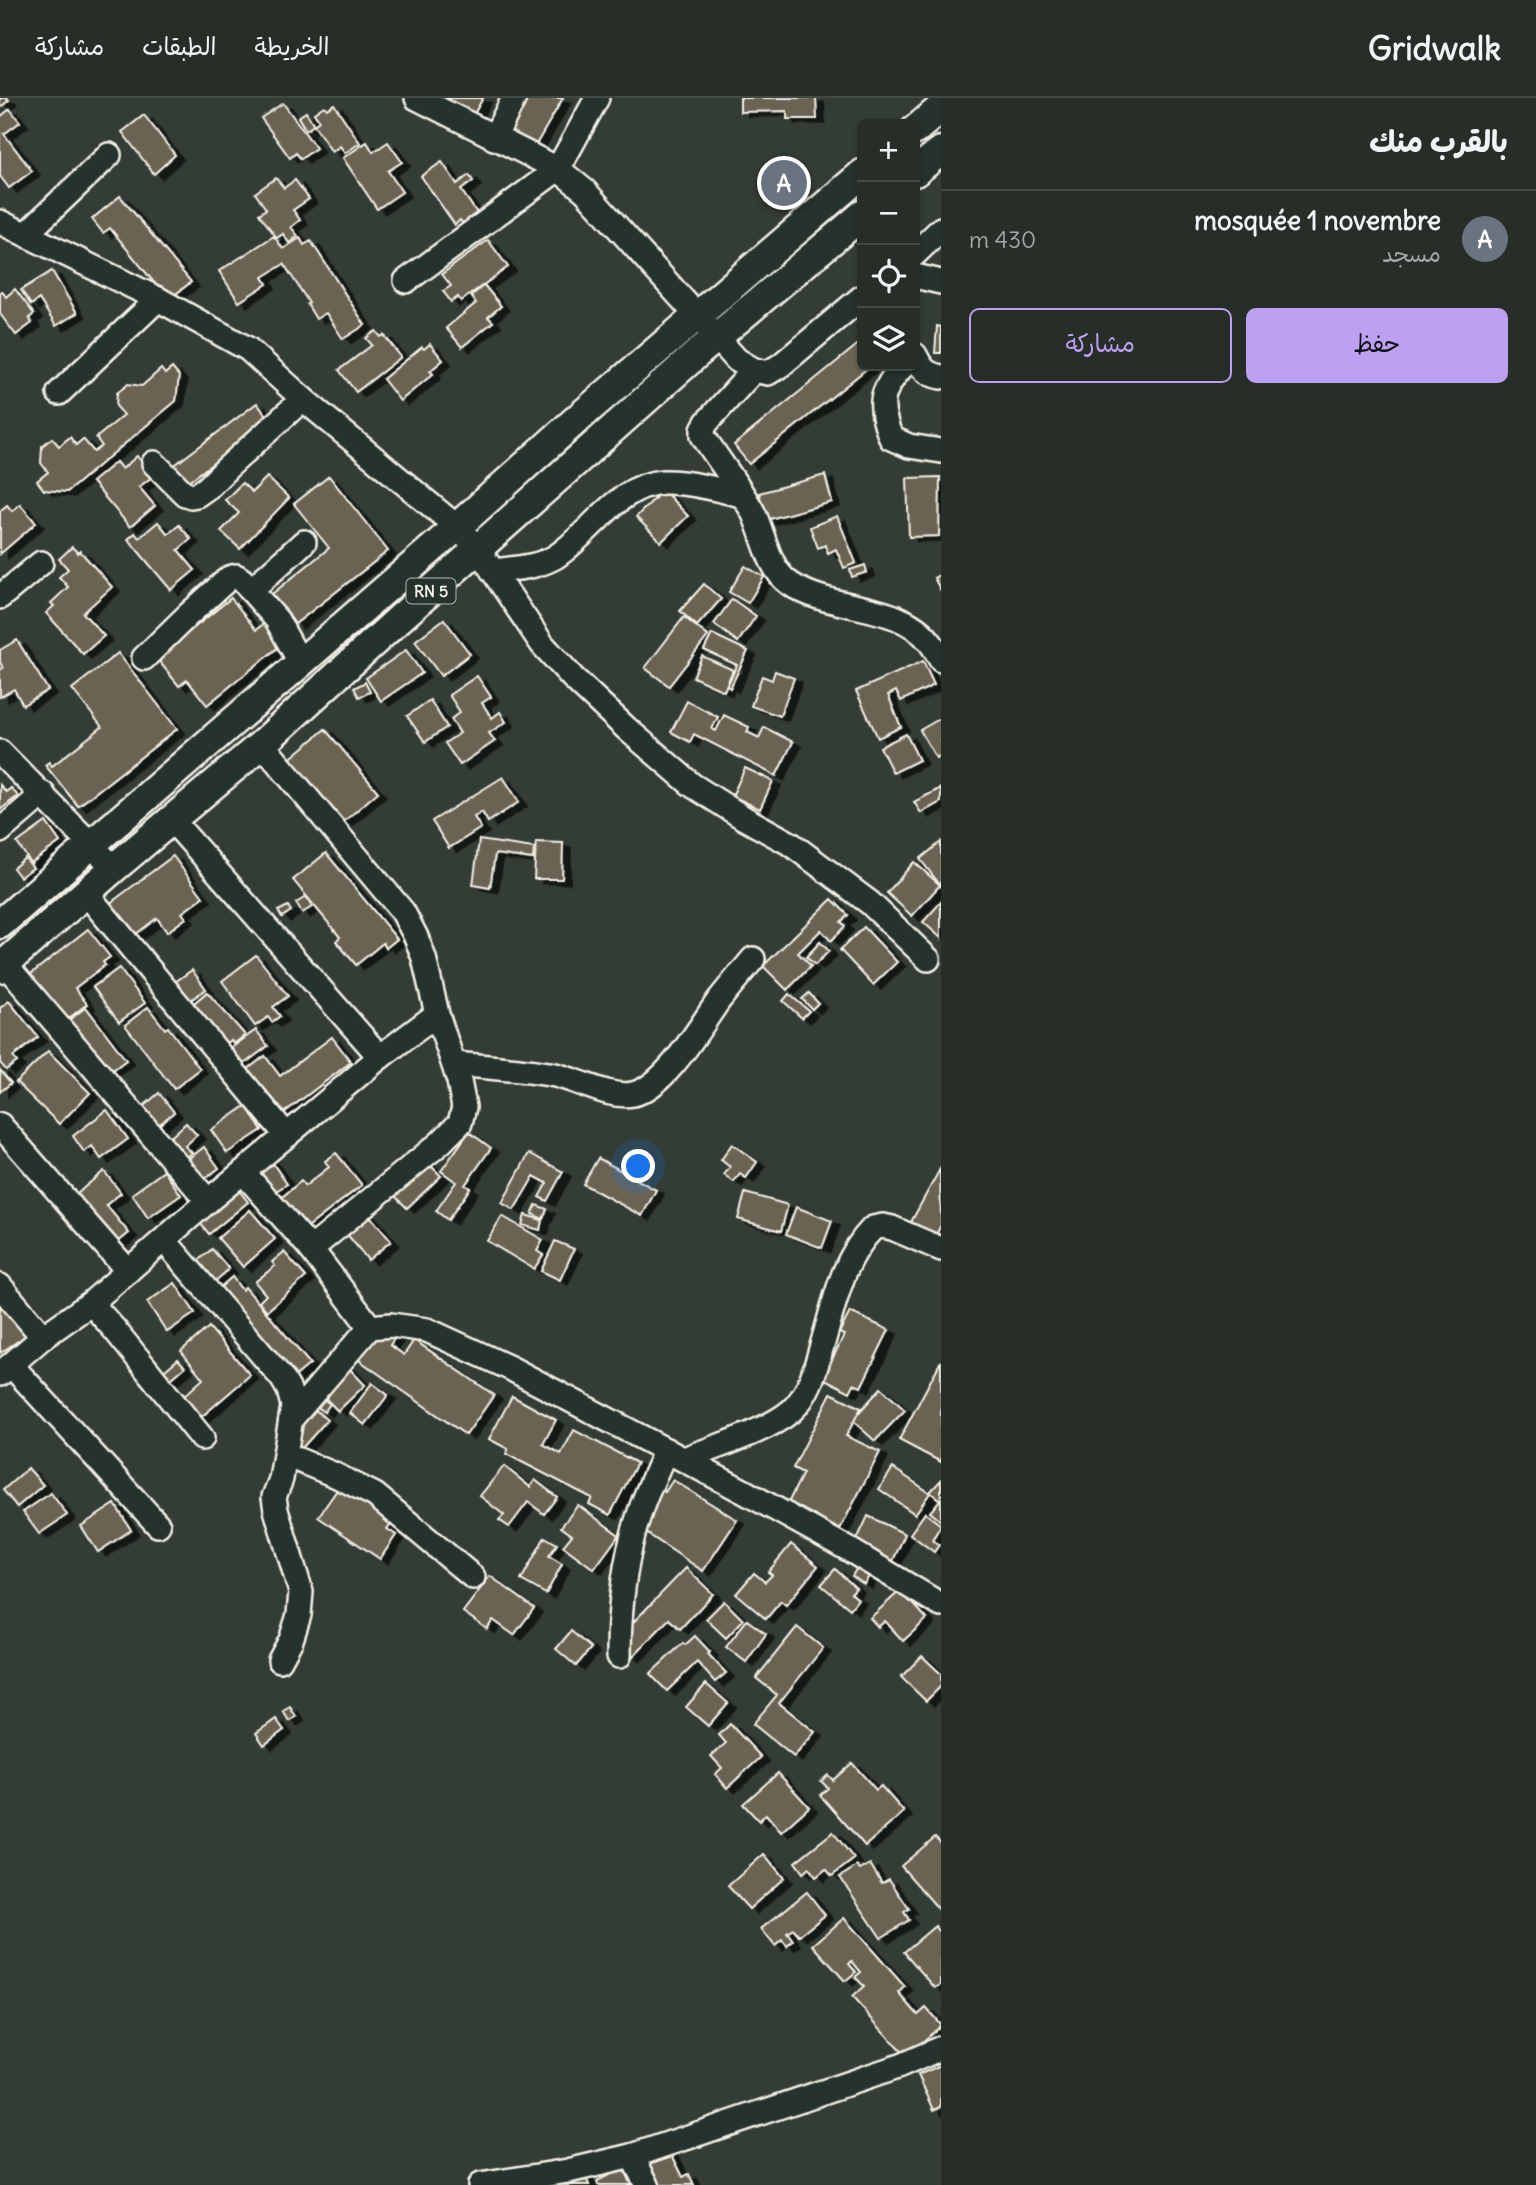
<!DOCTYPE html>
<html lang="ar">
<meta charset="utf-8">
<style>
:root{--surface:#272e28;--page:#2f3630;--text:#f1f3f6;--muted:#a4a8a8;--line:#434a45;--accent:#bca0f2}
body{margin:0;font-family:Delius,"Playpen Sans Arabic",sans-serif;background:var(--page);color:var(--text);direction:rtl}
.controls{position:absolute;right:21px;top:21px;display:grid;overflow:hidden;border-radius:10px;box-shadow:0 2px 5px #0004}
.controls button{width:63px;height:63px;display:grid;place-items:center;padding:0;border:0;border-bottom:2px solid var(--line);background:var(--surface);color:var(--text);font:35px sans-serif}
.you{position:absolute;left:639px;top:1069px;width:24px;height:24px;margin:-18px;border:5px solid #fff;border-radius:50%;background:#1a73e8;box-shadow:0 0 0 10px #1a73e833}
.badge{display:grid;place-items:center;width:46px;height:46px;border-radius:50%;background:var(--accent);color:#fff;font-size:23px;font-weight:700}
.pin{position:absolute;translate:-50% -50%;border:4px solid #fff;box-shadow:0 2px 7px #0006}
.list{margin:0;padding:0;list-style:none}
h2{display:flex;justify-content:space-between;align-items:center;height:91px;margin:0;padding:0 28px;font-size:30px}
h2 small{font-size:23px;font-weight:400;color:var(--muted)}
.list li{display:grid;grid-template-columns:46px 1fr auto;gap:21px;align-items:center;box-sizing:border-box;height:98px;padding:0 28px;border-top:2px solid var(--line)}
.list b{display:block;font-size:26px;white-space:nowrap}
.list p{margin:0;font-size:23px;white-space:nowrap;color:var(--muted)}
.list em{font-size:23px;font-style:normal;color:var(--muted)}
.actions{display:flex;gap:14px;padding:21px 28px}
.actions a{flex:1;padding:16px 0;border:2px solid var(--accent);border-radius:10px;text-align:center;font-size:24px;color:var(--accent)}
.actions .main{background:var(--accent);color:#111}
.icon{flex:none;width:38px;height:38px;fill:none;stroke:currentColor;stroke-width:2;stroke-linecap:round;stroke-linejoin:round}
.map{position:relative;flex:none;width:941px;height:2087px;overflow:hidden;direction:ltr}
header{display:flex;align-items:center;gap:42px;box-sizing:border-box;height:98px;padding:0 35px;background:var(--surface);border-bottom:2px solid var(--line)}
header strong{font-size:33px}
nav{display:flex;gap:38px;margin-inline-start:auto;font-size:24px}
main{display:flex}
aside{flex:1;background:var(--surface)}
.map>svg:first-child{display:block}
</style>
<header>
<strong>Gridwalk</strong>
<nav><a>الخريطة</a><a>الطبقات</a><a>مشاركة</a></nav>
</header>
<main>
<aside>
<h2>بالقرب منك<small></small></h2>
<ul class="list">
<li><span class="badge" style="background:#6b7280">A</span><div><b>mosquée 1 novembre</b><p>مسجد</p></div><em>430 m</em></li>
</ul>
<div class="actions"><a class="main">حفظ</a><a>مشاركة</a></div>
</aside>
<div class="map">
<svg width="941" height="2087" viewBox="0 0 941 2087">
<defs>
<filter id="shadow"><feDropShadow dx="8" dy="4.5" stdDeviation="0" flood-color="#0009"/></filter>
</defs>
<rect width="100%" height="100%" fill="#343d35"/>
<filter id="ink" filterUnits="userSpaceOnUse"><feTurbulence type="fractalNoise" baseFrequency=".0143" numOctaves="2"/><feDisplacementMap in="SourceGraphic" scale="14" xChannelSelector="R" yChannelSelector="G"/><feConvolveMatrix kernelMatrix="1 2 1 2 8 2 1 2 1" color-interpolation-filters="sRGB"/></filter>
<g filter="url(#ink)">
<g fill="#6b6353" stroke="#f4f1e8" stroke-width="2" filter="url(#shadow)">
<polygon points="0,0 7,0 9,2 0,10"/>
<polygon points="444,0 483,0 474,16"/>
<polygon points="511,0 563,0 534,50 495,29"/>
<polygon points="740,0 816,0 817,21 787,21 787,13 740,14"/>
<polygon points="283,5 316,50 301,61 296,55 290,60 261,20"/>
<polygon points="334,6 360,45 345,55 340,48 332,54 314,27 319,23 314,15 324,8 327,11"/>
<polygon points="10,11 20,24 4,36 32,73 9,90 0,78 0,19"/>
<polygon points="306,14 314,27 306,32 298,19"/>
<polygon points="144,17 175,57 154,76 122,34"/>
<polygon points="367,44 373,54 388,44 402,64 388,73 402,94 377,111 343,60"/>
<polygon points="442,64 457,86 469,77 473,83 461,92 479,118 465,128 460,122 455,127 421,78"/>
<polygon points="276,80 284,90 295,82 309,101 293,112 300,122 291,129 298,138 289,145 283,136 277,140 259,116 266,111 255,95"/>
<polygon points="120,98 191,184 168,202 110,130 103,135 92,121"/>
<polygon points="274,138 283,151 300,140 304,147 311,143 365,227 343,241 326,215 316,221 307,206 309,205 284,166 263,179 267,186 239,204 219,173"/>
<polygon points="488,142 508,169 461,203 458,199 451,204 443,193 451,188 442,176"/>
<polygon points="52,173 77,215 56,228 39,201 31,207 21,192"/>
<polygon points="484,187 501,208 488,219 493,224 462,249 446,230 476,205 471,198"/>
<polygon points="15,191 34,216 29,220 32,225 16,237 0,216 0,194 2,193 6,199"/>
<polygon points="937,228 941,229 941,255 935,255"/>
<polygon points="376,233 381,239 384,237 401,259 356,294 339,272 372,247 366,240"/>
<polygon points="862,243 862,268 870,268 749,366 734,347"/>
<polygon points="430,246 443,262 430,273 433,276 400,303 383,281 422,249 424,251"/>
<polygon points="172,270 179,278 176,303 67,394 44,392 37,383 48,374 41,365 42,348 52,340 59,348 70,339 76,347 83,341 94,354 102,348 96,340 124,317 116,308 117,295 128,286 142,288 161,271 165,276"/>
<polygon points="257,305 270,323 181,389 168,372"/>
<polygon points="137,358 153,378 139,389 155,408 130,429 92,384 116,364 122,371"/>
<polygon points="825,377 832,404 766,422 759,395"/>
<polygon points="329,378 388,453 295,526 272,496 329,450 294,406"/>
<polygon points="267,379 289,400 240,451 221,433 239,415 225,402 242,385 252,394"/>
<polygon points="940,379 939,438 909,439 907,380"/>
<polygon points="663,392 688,418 661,444 636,419"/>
<polygon points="20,406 36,425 0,456 0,413 7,407 12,413"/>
<polygon points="837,418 856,465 844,470 836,451 828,455 825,447 818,450 810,429"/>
<polygon points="158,424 168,436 179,427 191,441 178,452 195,472 171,492 128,441 135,435 139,440"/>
<polygon points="72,449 78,455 80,453 112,489 83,515 104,538 83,556 46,515 54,508 51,505 68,489 59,479 68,471 59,461"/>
<polygon points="865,467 867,474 852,479 850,472"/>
<polygon points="745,468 764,479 748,505 729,494"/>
<polygon points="941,476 941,493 934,480"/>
<polygon points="704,486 721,501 697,528 680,513"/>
<polygon points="231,500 256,532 264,525 281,547 207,607 187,582 179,588 154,557 164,554"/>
<polygon points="732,501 756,518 738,544 714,526"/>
<polygon points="684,519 708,538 669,588 645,570"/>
<polygon points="444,521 470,556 441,578 415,543"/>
<polygon points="712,536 748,553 730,590 727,588 737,567 704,552"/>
<polygon points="17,542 48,592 23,607 14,591 0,599 0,572 3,570 0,564 0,552"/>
<polygon points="406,552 422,575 381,603 366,580"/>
<polygon points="118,555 177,631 78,708 45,667 49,664 52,668 102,629 72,591"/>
<polygon points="702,558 733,572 724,593 693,579"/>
<polygon points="923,563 934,587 901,603 896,593 888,597 901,629 878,640 856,593"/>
<polygon points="775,573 794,580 780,618 751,608 762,578 772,582"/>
<polygon points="477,578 491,599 482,605 492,620 500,614 506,624 489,635 495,643 460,667 445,645 460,635 451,621 460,614 449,597"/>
<polygon points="365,584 370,594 359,599 354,590"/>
<polygon points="430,602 447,629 425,644 407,618"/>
<polygon points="687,603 718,619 712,631 716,633 724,617 749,629 747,634 759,640 764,629 793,644 776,678 694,636 690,644 671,634"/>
<polygon points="941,620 941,657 936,660 920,632"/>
<polygon points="325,631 378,694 340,727 286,664"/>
<polygon points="906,636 919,662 893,675 880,649"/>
<polygon points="745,670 773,683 760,711 732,698"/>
<polygon points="503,679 519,704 488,724 482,714 474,719 481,730 449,750 432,723"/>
<polygon points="0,687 6,694 11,690 18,698 0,712"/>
<polygon points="941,690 941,704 921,715 914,704"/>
<polygon points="46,724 60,744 31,765 17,745"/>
<polygon points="479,742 534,750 533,761 495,756 490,790 473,787"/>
<polygon points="536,744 563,745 562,781 534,781"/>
<polygon points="941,744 941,788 920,761"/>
<polygon points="326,755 397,841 386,850 383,845 356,867 336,843 340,839 293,782"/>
<polygon points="173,758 203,799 182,815 186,820 167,834 157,820 127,843 109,806"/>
<polygon points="25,760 33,770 20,779 13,770"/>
<polygon points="914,764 940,787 912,818 887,795"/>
<polygon points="306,799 312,809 302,815 296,805"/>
<polygon points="832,801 848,817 841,824 845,828 831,843 821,832 798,855 811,868 787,892 763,868"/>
<polygon points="941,804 941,840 923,824"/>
<polygon points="288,808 291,813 282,819 278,813"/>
<polygon points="864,829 897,864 873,887 840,852"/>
<polygon points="88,831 110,859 103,864 105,867 75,890 87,906 58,929 22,883"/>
<polygon points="820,844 829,853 815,867 806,859"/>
<polygon points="256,857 288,898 273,909 280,918 272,924 268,919 255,928 222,883"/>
<polygon points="119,870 145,905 119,924 93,889"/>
<polygon points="192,872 206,891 182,908 168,889"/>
<polygon points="207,894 245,937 234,946 231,942 217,954 186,912"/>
<polygon points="809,895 818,905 812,911 802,901"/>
<polygon points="789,896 809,913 802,920 783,903"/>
<polygon points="9,903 38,939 13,959 17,964 6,972 0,965 0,910"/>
<polygon points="86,909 126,962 101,981 59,930"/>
<polygon points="148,909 165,931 168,929 200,971 174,991 125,927"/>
<polygon points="256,932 268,948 236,972 224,955"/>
<polygon points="332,939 351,964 273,1023 239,978 265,958 280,978"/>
<polygon points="48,953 90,995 59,1026 16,984"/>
<polygon points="0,972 11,985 0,994"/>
<polygon points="159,995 174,1014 147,1037 132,1018"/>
<polygon points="246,1008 262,1032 227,1055 211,1032"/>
<polygon points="107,1012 128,1041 101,1061 92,1048 84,1054 73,1038"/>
<polygon points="186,1025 197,1037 185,1048 192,1055 184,1062 160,1049"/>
<polygon points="469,1034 491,1050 465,1087 470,1090 448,1122 436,1113 456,1084 441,1073"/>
<polygon points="732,1046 757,1064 746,1080 740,1076 734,1084 724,1077 730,1069 721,1062"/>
<polygon points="204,1049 219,1070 193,1090 177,1070"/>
<polygon points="336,1055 362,1087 296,1138 273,1107 301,1083 305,1088 329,1069 325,1063"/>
<polygon points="529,1055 563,1074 547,1103 539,1099 547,1085 534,1078 514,1112 502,1105"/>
<polygon points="267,1057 287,1086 265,1100 246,1072"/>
<polygon points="422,1059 441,1078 407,1110 389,1092"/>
<polygon points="598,1060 656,1092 642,1118 583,1086"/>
<polygon points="940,1071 941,1127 936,1137 911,1124"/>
<polygon points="104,1073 121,1095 106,1107 129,1135 108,1152 68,1103"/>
<polygon points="164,1073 181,1097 148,1120 132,1096"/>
<polygon points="230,1081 248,1104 209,1136 190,1113"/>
<polygon points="745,1095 788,1107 781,1133 738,1121"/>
<polygon points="536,1107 547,1111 543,1121 532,1116"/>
<polygon points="796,1109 832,1123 822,1150 786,1136"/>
<polygon points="364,1111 391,1143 368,1162 342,1130"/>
<polygon points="250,1112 275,1141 243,1169 218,1140"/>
<polygon points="525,1117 542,1122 540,1132 522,1127"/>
<polygon points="502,1118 543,1142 537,1153 543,1157 534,1171 487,1143"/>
<polygon points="555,1143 574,1151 560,1182 541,1173"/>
<polygon points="212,1151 229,1171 212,1186 217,1192 232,1179 242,1192 245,1189 310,1266 286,1286 192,1168"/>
<polygon points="284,1154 306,1179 267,1213 259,1204 266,1197 255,1184 275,1168 272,1164"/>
<polygon points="175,1185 195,1215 167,1234 147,1204"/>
<polygon points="2,1206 27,1237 0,1255 0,1207"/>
<polygon points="850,1214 889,1232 861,1289 854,1286 850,1294 823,1280 844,1237 839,1235"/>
<polygon points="369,1220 396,1238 390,1247 404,1257 414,1242 494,1297 466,1337 346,1253"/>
<polygon points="209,1229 250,1277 192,1327 174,1307 203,1281 181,1253"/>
<polygon points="178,1261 185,1269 165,1286 158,1278"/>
<polygon points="342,1263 365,1287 338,1313 314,1289"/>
<polygon points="941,1263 941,1364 899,1342"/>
<polygon points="372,1285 388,1297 365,1327 350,1315"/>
<polygon points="881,1290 905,1312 875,1343 852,1322"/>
<polygon points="316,1295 330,1306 324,1314 310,1303"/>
<polygon points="831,1295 861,1310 846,1338 880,1354 838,1435 786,1409 803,1375 793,1370"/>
<polygon points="512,1298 556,1322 543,1346 561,1356 574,1332 637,1365 610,1417 589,1406 592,1400 506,1356 508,1351 489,1341"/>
<polygon points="304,1302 327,1322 302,1350 279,1330"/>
<polygon points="504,1368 530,1389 535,1382 557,1399 544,1416 528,1404 509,1429 499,1422 504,1417 480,1398"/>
<polygon points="28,1370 43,1387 17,1409 3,1392"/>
<polygon points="893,1370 930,1395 915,1416 879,1391"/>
<polygon points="673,1382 737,1422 703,1473 630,1424 655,1387 665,1394"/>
<polygon points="941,1382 941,1423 930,1414 940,1402 930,1394"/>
<polygon points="342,1385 394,1421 387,1431 396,1437 380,1461 318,1419"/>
<polygon points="51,1395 67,1417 39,1436 23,1414"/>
<polygon points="115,1406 131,1432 98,1454 81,1428"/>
<polygon points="578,1407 619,1437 594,1471 563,1448 572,1437 561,1429"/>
<polygon points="925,1415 941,1427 932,1442 939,1447 934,1454 910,1436"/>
<polygon points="868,1418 905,1436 892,1465 854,1448"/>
<polygon points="545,1439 557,1446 549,1458 562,1466 546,1496 521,1482"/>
<polygon points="791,1446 818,1468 786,1507 781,1503 766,1521 736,1496 754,1475 765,1484 772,1477 768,1474"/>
<polygon points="858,1468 871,1475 864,1486 852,1478"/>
<polygon points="686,1470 713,1496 680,1531 669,1521 632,1559 615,1543"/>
<polygon points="835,1471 856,1490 851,1495 858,1501 850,1511 821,1487"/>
<polygon points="490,1478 534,1510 514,1537 493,1522 487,1531 463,1514"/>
<polygon points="901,1492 927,1521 903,1543 885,1523 878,1529 870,1520"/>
<polygon points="724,1503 743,1522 726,1540 706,1521"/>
<polygon points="747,1522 766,1536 746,1564 726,1549"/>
<polygon points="797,1529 823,1550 779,1605 815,1634 794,1659 753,1626 777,1597 756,1580"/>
<polygon points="571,1533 591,1550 576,1568 556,1551"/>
<polygon points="695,1538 710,1554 708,1556 726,1575 715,1584 697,1564 667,1593 650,1576 683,1545 685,1547"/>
<polygon points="922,1558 941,1576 941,1588 926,1603 901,1579"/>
<polygon points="706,1586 728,1605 708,1628 686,1609"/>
<polygon points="290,1609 296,1619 289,1623 283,1613"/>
<polygon points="276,1621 284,1632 264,1647 256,1635"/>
<polygon points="730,1626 761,1659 727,1690 715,1676 722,1670 711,1658 726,1645 719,1637"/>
<polygon points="852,1665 876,1692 881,1688 904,1714 865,1748 820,1697 828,1690 821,1683 828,1677 833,1682"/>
<polygon points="778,1675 809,1709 781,1734 766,1716 759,1723 743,1706"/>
<polygon points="833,1734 854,1761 832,1778 826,1771 816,1779 809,1770 803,1775 795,1764"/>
<polygon points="935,1739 941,1745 941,1814 901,1768"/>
<polygon points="764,1756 784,1780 749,1811 728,1788"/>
<polygon points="870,1766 882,1785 889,1781 909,1811 904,1814 909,1822 881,1840 840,1779 857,1768 860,1772"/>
<polygon points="807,1794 825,1817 799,1838 793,1831 787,1835 793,1843 787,1848 782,1842 775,1848 761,1831"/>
<polygon points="844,1820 905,1889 899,1895 918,1917 926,1910 941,1927 906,1959 852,1899 864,1888 855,1879 861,1874 852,1863 849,1866 856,1874 845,1883 813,1847"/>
<polygon points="935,1828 941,1835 941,1887 935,1890 904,1854"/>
<polygon points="941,1967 941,2009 934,2012 918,1977"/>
<polygon points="670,2053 683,2079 689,2076 694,2087 647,2087 638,2069"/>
<polygon points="623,2070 631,2087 598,2087 597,2083"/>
<polygon points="584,2076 589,2087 562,2087"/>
</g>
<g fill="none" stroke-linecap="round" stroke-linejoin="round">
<g stroke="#f4f1e8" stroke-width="28">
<g id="minor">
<polyline points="417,0 558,71 585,93 737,262 754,272 768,275 781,267 862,199"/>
<polyline points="494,40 514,0"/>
<polyline points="0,124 158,201 248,251 303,301 457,429 478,451 542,546 573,580 627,631 692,687 744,720 791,746 870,805 928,861"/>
<polyline points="26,136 109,57"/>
<polyline points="915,156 941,131"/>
<polyline points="915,178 941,184"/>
<polyline points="406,183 558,71 597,0"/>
<path d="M915,257C922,271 926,276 941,279"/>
<path d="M903,268C879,294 878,307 891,340L909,348L941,353"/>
<path d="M754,272L707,324L703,331V338C719,363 738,387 753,414C764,436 768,470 789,485C830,514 899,503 930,544C934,549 938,556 941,562"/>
<polyline points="59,295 158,201"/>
<polyline points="154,365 185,396 191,398 197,397 208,389 227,370 303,301"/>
<path d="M493,473C514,470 536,470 555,459C591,436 617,387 663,384C687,383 719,392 742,397"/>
<polyline points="251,492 304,444"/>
<polyline points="0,499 41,465"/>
<polyline points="144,560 187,518 229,480 236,478 242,482 277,522 301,566"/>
<polyline points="262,646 403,814 416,839 424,860 437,916 459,983 464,1009 460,1025 440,1045 311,1151 243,1074 380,959 437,916"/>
<polyline points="0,654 114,770"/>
<polyline points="171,721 380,959"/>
<polyline points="0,733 43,696"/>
<polyline points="86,795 287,1038"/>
<polyline points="5,866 208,1103 243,1074"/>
<path d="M454,966C488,969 522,971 555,977C578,982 611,1001 633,996C666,989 700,928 719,902C730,888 742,874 753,861"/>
<polyline points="0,1027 128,1173"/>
<polyline points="164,1142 282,1280 289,1292 293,1308 281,1381 274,1399 276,1412 301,1494 299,1517 291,1542 280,1562"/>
<polyline points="311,1151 370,1229"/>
<polyline points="0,1188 43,1239"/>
<polyline points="11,1267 158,1427"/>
<polyline points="0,1276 43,1239 91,1205"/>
<polyline points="291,1321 370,1229 391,1227 427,1232 510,1270 743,1393 848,1451 941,1507"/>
<polyline points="202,1340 115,1232 91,1205 208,1103"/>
<polyline points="286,1357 335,1377 375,1397 473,1479"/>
<path d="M684,1361C714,1349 766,1334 791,1313C808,1298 815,1273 821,1251C834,1209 841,1162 873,1130L883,1128L892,1130L941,1151"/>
<path d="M619,1558C619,1508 625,1455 642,1408C649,1389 658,1370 666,1352"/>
<polyline points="632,2058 647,2087"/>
<polyline points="480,2087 568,2073 632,2058 900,1968 941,1950"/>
</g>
</g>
<g stroke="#f4f1e8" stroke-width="33">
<g id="major">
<polyline points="915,32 941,10"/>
<polyline points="915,74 941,53"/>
<polyline points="0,826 457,429 576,322 862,76"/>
<polyline points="0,870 114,770 262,646 399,521 699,254 862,117"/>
</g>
</g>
<use href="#minor" stroke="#26332d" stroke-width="23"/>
<use href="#major" stroke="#26332d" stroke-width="28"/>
</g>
</g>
<g text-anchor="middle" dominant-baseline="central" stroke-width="7" stroke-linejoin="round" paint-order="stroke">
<rect fill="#26332d" stroke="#b6b8b0" stroke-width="2" x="406.5" y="480.5" width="49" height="25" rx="5"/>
<g font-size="16" font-weight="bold" fill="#f4f1e8">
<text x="431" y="493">RN 5</text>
</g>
</g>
</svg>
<div class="controls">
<button>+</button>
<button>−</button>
<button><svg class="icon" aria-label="locate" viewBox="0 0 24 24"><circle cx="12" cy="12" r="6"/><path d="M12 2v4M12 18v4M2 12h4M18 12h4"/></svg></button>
<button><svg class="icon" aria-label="layers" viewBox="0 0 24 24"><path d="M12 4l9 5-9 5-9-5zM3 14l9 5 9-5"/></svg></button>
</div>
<div class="you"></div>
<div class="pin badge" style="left:784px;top:85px;background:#6b7280">A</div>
</div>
</main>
